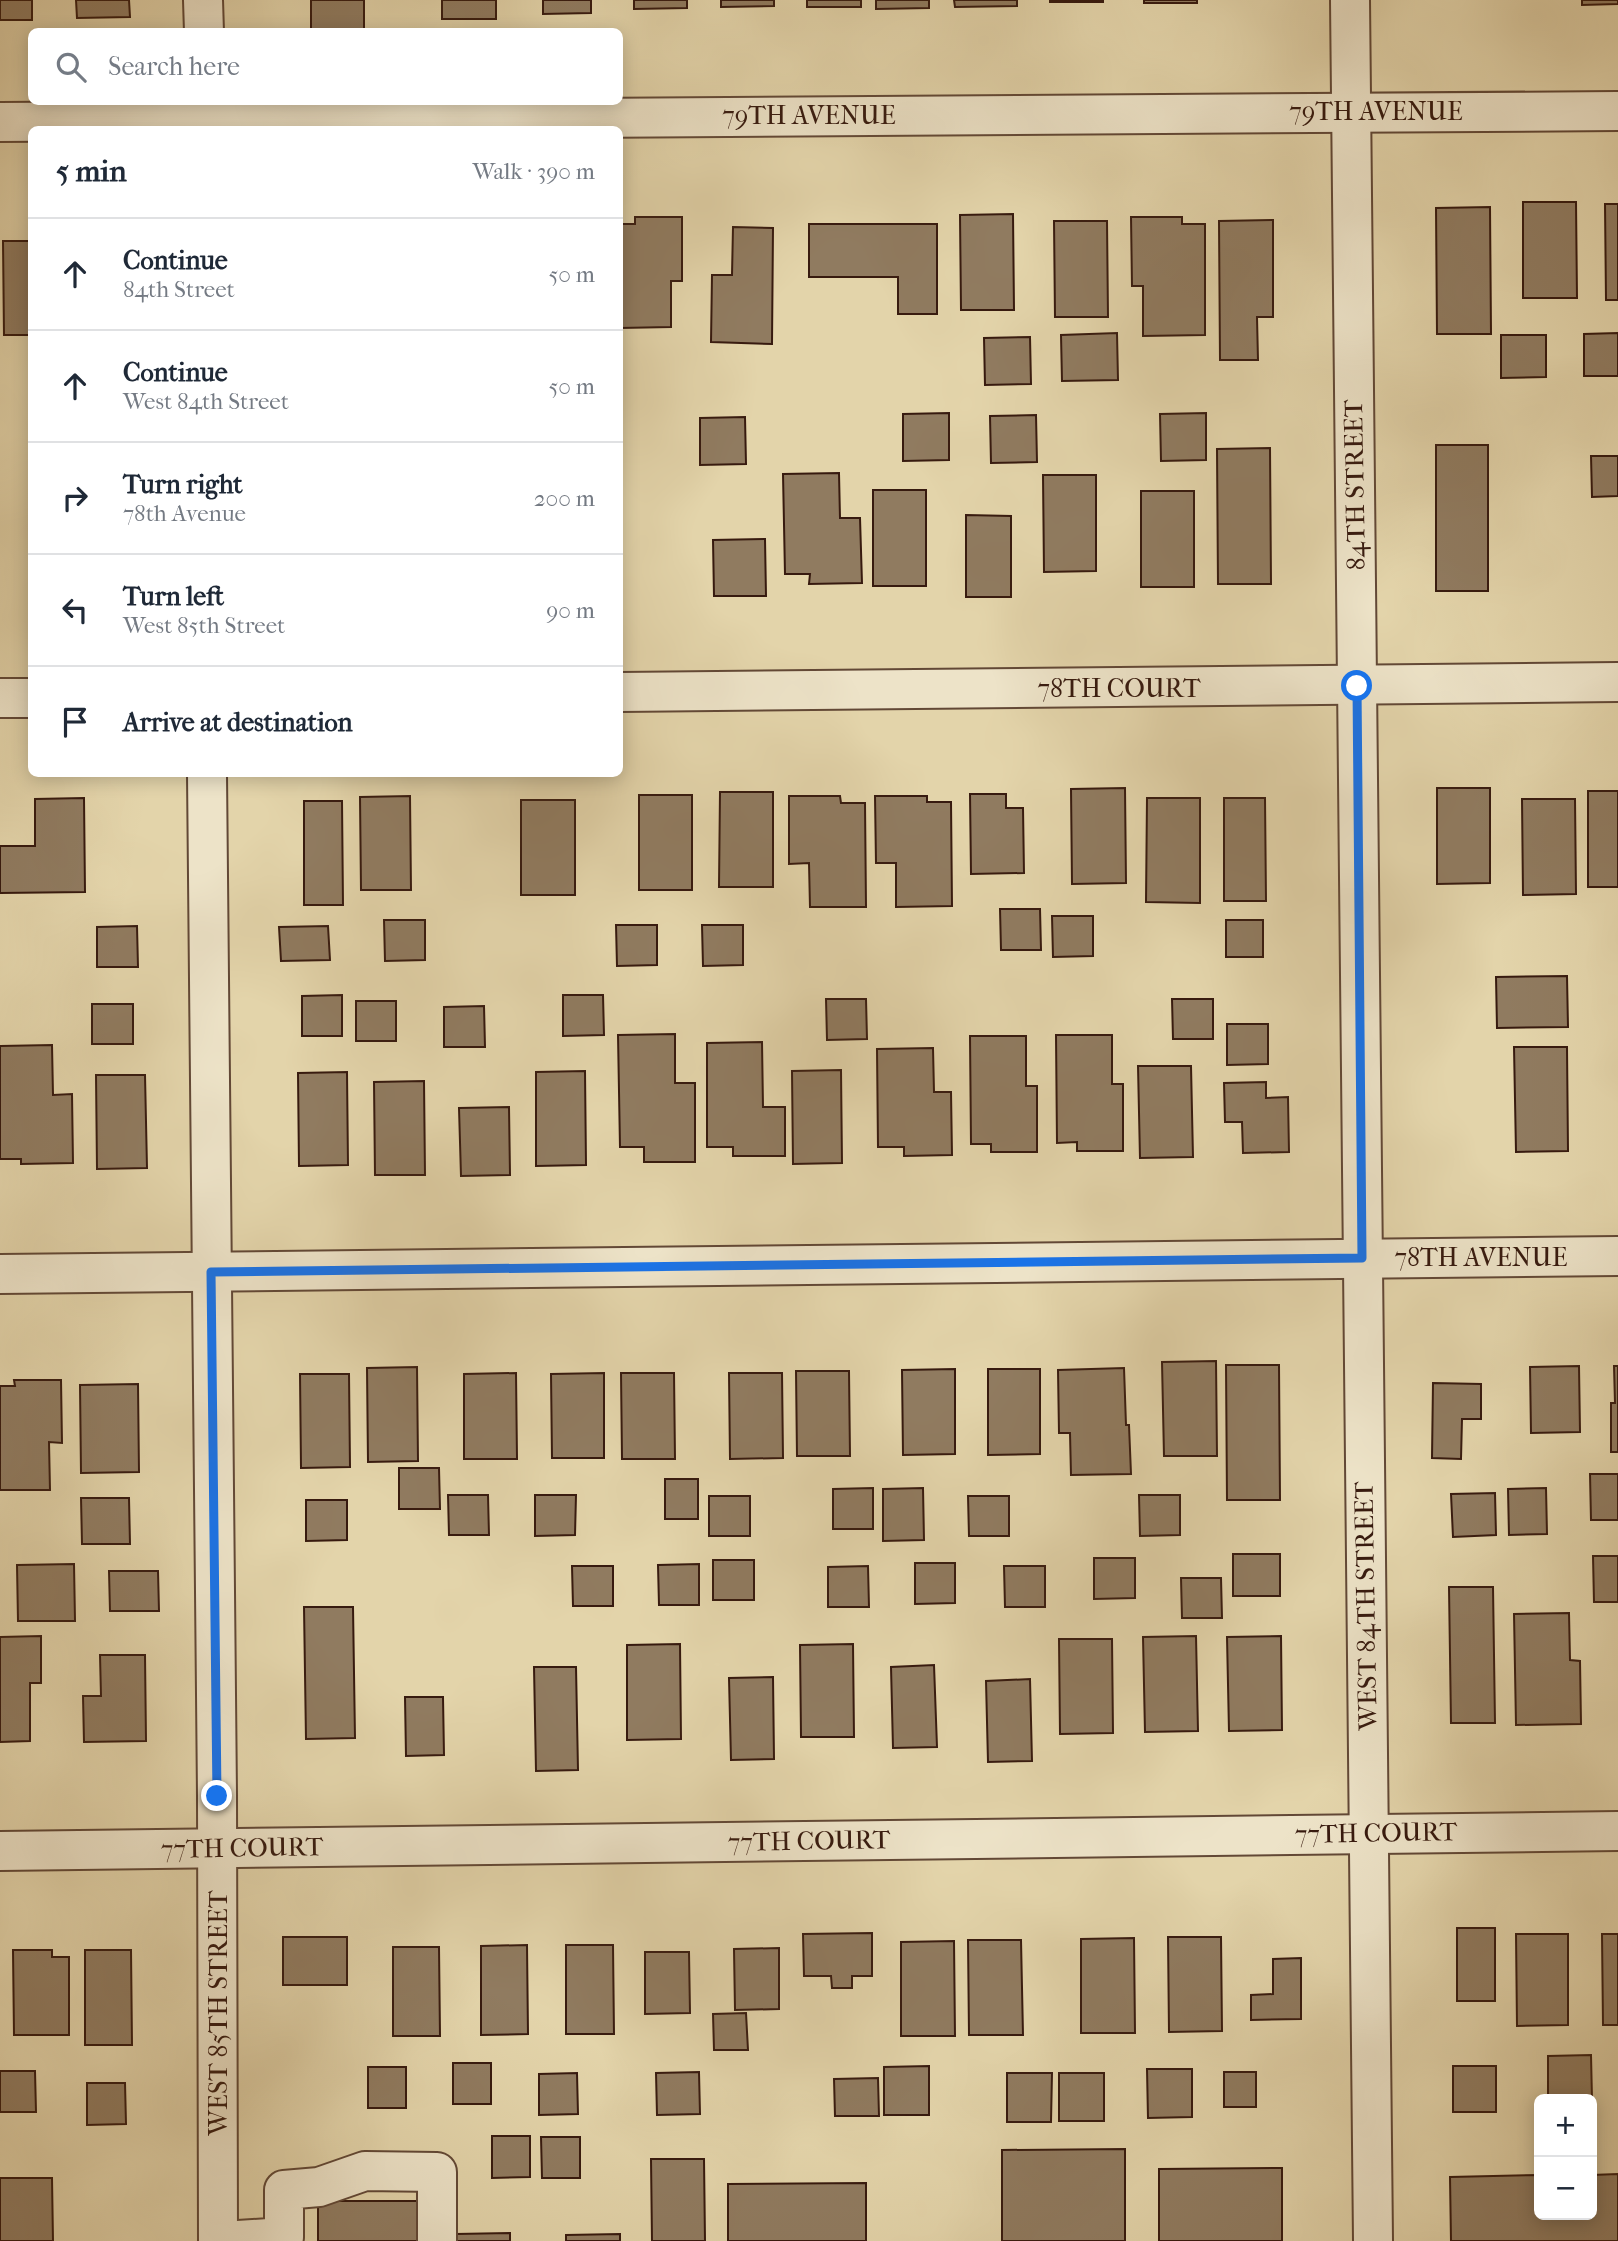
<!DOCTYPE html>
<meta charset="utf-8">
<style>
:root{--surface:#fff;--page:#f6f6f7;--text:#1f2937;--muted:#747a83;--line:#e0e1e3}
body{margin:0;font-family:"IM FELL French Canon",serif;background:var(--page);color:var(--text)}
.controls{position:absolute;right:21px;bottom:21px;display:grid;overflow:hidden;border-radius:10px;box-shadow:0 4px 18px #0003}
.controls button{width:63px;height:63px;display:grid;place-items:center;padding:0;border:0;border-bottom:2px solid var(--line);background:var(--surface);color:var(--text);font:35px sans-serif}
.stop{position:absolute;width:21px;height:21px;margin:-16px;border:5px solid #1a73e8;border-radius:50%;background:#fff}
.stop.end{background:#1a73e8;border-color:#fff;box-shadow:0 2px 7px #0008}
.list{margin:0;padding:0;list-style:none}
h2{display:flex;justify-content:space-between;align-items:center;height:91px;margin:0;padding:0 28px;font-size:30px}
h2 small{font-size:23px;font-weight:400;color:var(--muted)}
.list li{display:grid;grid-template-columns:46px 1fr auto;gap:21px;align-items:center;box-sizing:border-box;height:112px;padding:0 28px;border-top:2px solid var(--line)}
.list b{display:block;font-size:26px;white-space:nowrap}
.list p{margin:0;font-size:23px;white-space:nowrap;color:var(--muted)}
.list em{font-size:23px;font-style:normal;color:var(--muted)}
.icon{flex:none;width:38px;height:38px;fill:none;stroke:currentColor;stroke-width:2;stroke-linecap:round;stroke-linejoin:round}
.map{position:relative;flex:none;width:1618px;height:2241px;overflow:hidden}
.search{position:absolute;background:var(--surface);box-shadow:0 4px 18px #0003;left:28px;top:28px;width:595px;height:77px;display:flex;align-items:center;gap:18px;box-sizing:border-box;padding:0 24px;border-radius:10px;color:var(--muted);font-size:26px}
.panel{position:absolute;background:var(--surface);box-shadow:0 4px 18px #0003;left:28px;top:126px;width:595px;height:651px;border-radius:10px}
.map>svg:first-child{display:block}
</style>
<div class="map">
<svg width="1618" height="2241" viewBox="0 0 1618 2241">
<rect width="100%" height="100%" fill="#e3d4aa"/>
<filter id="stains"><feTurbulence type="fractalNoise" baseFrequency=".00286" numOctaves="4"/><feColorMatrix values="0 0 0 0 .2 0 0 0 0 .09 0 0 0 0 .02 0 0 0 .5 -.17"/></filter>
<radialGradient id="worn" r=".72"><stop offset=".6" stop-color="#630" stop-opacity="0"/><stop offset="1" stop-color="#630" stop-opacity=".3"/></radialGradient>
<g fill="#907b60" stroke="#371a0f" stroke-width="2">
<rect x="0" y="0" width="32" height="20"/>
<polygon points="76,0 129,0 130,17 77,18"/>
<rect x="311" y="0" width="53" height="32"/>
<rect x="442" y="0" width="54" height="19"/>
<polygon points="543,0 591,0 591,13 543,14"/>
<polygon points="634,0 687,0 687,8 634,9"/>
<polygon points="721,0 774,0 774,6 721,7"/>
<rect x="807" y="0" width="54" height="7"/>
<polygon points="876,0 929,0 929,8 876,9"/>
<polygon points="954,0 1017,0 1017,6 955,7"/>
<rect x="1050" y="0" width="53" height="2"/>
<rect x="1144" y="0" width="53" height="3"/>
<polygon points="1582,0 1618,0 1618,4 1582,5"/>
<polygon points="1523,202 1576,202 1577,298 1523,298"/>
<polygon points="1605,204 1618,204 1618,300 1606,300"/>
<polygon points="1490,207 1491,334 1437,334 1436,208"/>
<polygon points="1013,214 1014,310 961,310 960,215"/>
<polygon points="635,217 682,217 682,281 671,281 671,327 620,328 620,224 635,224"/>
<polygon points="1131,217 1182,217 1182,224 1205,224 1205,335 1143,336 1143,286 1132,286"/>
<polygon points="1273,220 1273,317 1257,317 1258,360 1220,360 1219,221"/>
<polygon points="1054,221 1107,221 1108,317 1055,317"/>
<polygon points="809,224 937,224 937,314 898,314 898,277 809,277"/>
<polygon points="733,227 773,228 772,344 711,342 712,275 732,275"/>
<polygon points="3,241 32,241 32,335 4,335"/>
<polygon points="1117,333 1118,380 1062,381 1061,335"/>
<polygon points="1618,333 1618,376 1584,376 1584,334"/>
<polygon points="1501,335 1546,335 1546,377 1501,378"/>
<polygon points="1030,337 1031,384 985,385 984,338"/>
<polygon points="949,413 949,460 903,461 903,414"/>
<polygon points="1206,413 1206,460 1161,461 1160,414"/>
<polygon points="1036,415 1037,462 991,463 990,416"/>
<polygon points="745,417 746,464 700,465 700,418"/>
<rect x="1436" y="445" width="52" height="146"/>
<polygon points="1270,448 1271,584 1218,584 1217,449"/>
<polygon points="1591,456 1618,456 1618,496 1592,497"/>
<polygon points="839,473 840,518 860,518 862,583 809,584 810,574 785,574 783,474"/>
<polygon points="1043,475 1096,475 1096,571 1044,572"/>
<rect x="873" y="490" width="53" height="96"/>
<rect x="1141" y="491" width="53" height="96"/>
<polygon points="966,515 1011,516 1011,597 966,597"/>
<polygon points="765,539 766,596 714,596 713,540"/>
<polygon points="1125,788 1126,883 1072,884 1071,789"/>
<polygon points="1437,788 1490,788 1490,883 1437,884"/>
<rect x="1588" y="791" width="30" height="96"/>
<polygon points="720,792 773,792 773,887 719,887"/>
<polygon points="970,794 1006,794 1006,808 1023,808 1024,873 971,874"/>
<rect x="639" y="795" width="53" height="95"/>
<polygon points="410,796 411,890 361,890 360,797"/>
<polygon points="789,796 840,796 841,803 865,803 866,907 810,907 809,863 789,864"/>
<polygon points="875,796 927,796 927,802 951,802 952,906 896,907 896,863 876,863"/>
<polygon points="84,798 85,892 0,893 0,846 35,846 35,799"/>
<polygon points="1147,798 1200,798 1200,903 1146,902"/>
<polygon points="1224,798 1265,798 1266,901 1224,901"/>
<polygon points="1522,799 1575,799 1576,894 1523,895"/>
<rect x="521" y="800" width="54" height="95"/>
<polygon points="304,801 342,801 343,905 304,905"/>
<polygon points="1000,909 1040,909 1041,950 1001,950"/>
<polygon points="1052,916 1093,916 1093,956 1053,957"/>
<polygon points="384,920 425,920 425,960 385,961"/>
<rect x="1226" y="920" width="37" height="37"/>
<polygon points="616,925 657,925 657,965 617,966"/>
<polygon points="702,925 743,925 743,965 703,966"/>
<polygon points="137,926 138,967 97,967 97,927"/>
<polygon points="328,926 330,960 281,961 279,927"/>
<polygon points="1567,976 1568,1027 1497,1028 1496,977"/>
<polygon points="342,995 342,1036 302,1036 302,996"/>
<polygon points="563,995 603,995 604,1035 563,1036"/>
<polygon points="826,999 866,999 867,1039 827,1040"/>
<polygon points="1172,999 1213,999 1213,1039 1173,1039"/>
<rect x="356" y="1001" width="40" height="40"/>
<rect x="92" y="1004" width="41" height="40"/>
<polygon points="484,1006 485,1047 444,1047 444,1007"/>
<polygon points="1227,1024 1268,1024 1268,1064 1227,1065"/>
<polygon points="675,1034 675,1083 695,1083 695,1162 644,1162 644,1147 620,1147 618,1035"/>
<polygon points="1056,1035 1112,1035 1112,1084 1123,1084 1123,1151 1077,1151 1077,1142 1057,1143"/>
<polygon points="970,1036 1026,1036 1026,1086 1037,1086 1037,1152 991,1152 991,1144 971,1144"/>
<polygon points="762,1042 763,1107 785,1107 785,1156 733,1156 733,1147 707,1147 707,1043"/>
<polygon points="52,1045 53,1095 72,1094 73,1163 21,1164 21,1159 0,1159 0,1046"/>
<polygon points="1514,1047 1567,1047 1568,1151 1516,1152"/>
<polygon points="933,1048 934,1092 951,1092 952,1155 904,1156 904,1147 878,1147 877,1049"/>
<polygon points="1138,1066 1191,1066 1193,1157 1140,1158"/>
<polygon points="841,1070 842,1163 793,1164 792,1071"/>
<polygon points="585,1071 586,1165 536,1166 536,1072"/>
<polygon points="347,1072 348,1165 299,1166 298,1073"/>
<polygon points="96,1075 145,1075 147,1168 97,1169"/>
<polygon points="424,1081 425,1175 375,1175 374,1082"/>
<polygon points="1266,1082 1266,1098 1288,1097 1289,1152 1243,1153 1242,1122 1225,1122 1224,1083"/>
<polygon points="509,1107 510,1175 461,1176 459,1108"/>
<polygon points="1216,1361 1217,1456 1164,1456 1162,1362"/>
<polygon points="1226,1365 1279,1365 1280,1500 1227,1500"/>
<polygon points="1579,1366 1580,1432 1531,1433 1530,1367"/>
<polygon points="1614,1366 1618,1366 1618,1452 1611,1452 1611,1403 1615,1403"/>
<polygon points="417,1367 418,1461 368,1462 367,1368"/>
<polygon points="1124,1368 1126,1425 1129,1425 1131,1474 1071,1475 1070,1433 1059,1433 1058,1370"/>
<polygon points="955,1369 955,1454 903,1455 902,1370"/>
<polygon points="988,1369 1040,1369 1040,1454 988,1455"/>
<polygon points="796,1371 849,1371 850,1456 797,1456"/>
<polygon points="516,1373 517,1459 464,1459 464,1374"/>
<polygon points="604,1373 604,1458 552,1458 551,1374"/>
<polygon points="621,1373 674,1373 675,1459 622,1459"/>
<polygon points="729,1373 782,1373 783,1458 730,1459"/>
<polygon points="300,1374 349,1374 350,1467 301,1468"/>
<polygon points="14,1380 61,1380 62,1443 49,1442 50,1490 0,1490 0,1386 15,1386"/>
<polygon points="1433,1383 1481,1384 1481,1419 1462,1419 1461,1459 1432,1458"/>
<polygon points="138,1384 139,1472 81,1473 80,1385"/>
<polygon points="399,1468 439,1468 440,1509 399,1509"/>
<polygon points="1590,1474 1618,1474 1618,1520 1591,1520"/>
<rect x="665" y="1479" width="33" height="40"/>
<polygon points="873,1488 873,1529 833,1529 833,1489"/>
<polygon points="923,1488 924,1540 883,1541 883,1489"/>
<polygon points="1546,1488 1547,1534 1509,1535 1508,1489"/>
<polygon points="1495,1493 1496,1535 1453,1537 1451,1494"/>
<polygon points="448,1495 488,1495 489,1535 449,1535"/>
<polygon points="535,1495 576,1495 575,1535 535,1536"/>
<polygon points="1139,1495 1180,1495 1180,1535 1140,1536"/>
<rect x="709" y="1496" width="41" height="40"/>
<polygon points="968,1496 1009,1496 1009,1536 969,1536"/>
<polygon points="81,1498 129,1498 130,1544 82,1544"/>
<polygon points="306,1500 347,1500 347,1540 306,1541"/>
<rect x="1233" y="1554" width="47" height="42"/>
<polygon points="1593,1556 1618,1556 1618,1602 1594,1602"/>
<polygon points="1094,1558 1135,1558 1135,1598 1094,1599"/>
<rect x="713" y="1560" width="41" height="40"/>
<polygon points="915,1563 955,1563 955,1603 915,1604"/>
<polygon points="74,1564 75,1621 18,1621 17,1565"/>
<polygon points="699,1564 699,1605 659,1605 658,1565"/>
<polygon points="572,1566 613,1566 613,1606 573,1606"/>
<polygon points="868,1566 869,1607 828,1607 828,1567"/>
<polygon points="1004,1566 1045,1566 1045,1607 1005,1607"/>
<polygon points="109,1571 158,1571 159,1611 110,1611"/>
<polygon points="1181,1578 1221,1578 1222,1618 1182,1618"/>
<polygon points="1449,1587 1493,1587 1495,1723 1451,1723"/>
<polygon points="304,1607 353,1607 355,1738 306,1739"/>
<polygon points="1569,1613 1570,1660 1580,1661 1581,1724 1516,1725 1514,1614"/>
<polygon points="41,1636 41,1683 30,1683 30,1741 0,1742 0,1637"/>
<polygon points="1196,1636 1198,1731 1145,1732 1143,1637"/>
<polygon points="1281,1636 1282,1730 1229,1731 1227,1637"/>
<polygon points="1059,1639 1112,1639 1113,1733 1060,1734"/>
<polygon points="680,1644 681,1739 627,1740 627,1645"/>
<polygon points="853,1644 854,1737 801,1737 800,1645"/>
<polygon points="100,1655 145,1655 146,1741 84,1742 83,1696 101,1696"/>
<polygon points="934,1665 937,1747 893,1748 891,1667"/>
<polygon points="534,1667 576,1667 578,1770 536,1771"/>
<polygon points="773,1677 774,1759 731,1760 729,1678"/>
<polygon points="1030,1679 1032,1761 988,1762 986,1681"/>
<polygon points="405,1697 443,1697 444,1755 406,1756"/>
<rect x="1457" y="1928" width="38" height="73"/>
<polygon points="872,1933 872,1976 852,1976 852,1988 832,1988 831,1976 804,1976 803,1934"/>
<polygon points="1516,1934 1568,1934 1568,2025 1517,2026"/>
<polygon points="1602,1934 1618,1934 1618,2025 1603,2025"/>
<rect x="283" y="1937" width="64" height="48"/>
<polygon points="1168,1937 1221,1937 1222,2031 1169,2032"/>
<polygon points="1134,1938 1135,2033 1081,2033 1081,1939"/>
<polygon points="968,1940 1021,1940 1023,2035 969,2035"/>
<polygon points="954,1941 955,2036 901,2036 901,1942"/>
<polygon points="527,1945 528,2034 481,2035 481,1946"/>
<polygon points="566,1945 613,1945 614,2034 566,2034"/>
<polygon points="393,1947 439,1947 440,2036 393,2036"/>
<polygon points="779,1948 779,2009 735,2010 734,1949"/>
<polygon points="13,1950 52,1950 52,1957 69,1957 69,2035 14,2035"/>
<polygon points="85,1950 131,1950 132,2045 85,2045"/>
<polygon points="645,1952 689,1952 690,2013 645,2014"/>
<polygon points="1301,1958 1301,2019 1251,2020 1251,1995 1273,1994 1273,1959"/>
<polygon points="746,2013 748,2050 714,2050 713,2014"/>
<polygon points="1591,2055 1592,2099 1548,2099 1548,2056"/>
<rect x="453" y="2063" width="38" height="41"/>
<polygon points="929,2066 929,2115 884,2115 884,2067"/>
<rect x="1453" y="2066" width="43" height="46"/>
<rect x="368" y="2067" width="38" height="41"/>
<polygon points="1147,2069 1192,2069 1192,2117 1148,2118"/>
<polygon points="0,2071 35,2071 36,2112 0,2112"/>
<polygon points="699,2072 700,2114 657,2115 656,2073"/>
<rect x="1224" y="2072" width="32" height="35"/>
<polygon points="577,2073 578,2114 539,2115 539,2074"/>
<polygon points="1007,2073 1052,2073 1051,2122 1007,2122"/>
<rect x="1059" y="2073" width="45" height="48"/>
<polygon points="878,2078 879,2116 835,2116 834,2079"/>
<polygon points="87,2083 125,2083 126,2124 87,2125"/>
<polygon points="492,2136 530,2136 530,2177 492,2178"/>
<polygon points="541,2137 580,2137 580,2178 542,2178"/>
<polygon points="1125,2149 1125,2241 1002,2241 1002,2150"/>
<polygon points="651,2159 704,2159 705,2241 652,2241"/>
<polygon points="1282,2168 1282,2241 1159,2241 1159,2169"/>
<polygon points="1618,2174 1618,2241 1451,2241 1450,2177 1539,2175 1539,2215 1592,2215 1592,2175"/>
<polygon points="0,2178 52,2178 53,2241 0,2241"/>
<polygon points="866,2183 866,2241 728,2241 728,2184"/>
<rect x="318" y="2201" width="112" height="40"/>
<polygon points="510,2233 510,2241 456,2241 456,2234"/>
<polygon points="620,2234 620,2241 566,2241 566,2235"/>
</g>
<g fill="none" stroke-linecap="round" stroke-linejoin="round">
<g stroke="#624836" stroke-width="42">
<g id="minor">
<polyline points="203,0 204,32"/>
<polyline points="1350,0 1373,2241"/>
<polyline points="0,122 1618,111"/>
<polyline points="620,692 1618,682"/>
<polyline points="0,698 32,698"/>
<polyline points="207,774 217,1796 218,2241"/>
<polyline points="0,1274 1618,1256"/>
<polyline points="0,1851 1618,1831"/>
<polyline points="223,2241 284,2237 284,2190 319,2187 365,2171 437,2172 437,2241"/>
</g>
</g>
<use href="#minor" stroke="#ede3c8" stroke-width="38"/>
</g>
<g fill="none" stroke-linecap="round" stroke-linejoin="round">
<polyline stroke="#1a73e8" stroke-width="9" points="217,1796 211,1272 1362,1258 1357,686"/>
</g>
<g text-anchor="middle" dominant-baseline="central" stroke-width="5" stroke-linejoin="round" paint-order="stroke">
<g font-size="26" fill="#371a0f" stroke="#ede3c8">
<text x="1376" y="111">79TH AVENUE</text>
<text x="809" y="115">79TH AVENUE</text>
<text transform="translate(1355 485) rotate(-91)">84TH STREET</text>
<text x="1119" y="688">78TH COURT</text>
<text x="1481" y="1257">78TH AVENUE</text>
<text transform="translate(1366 1606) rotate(-91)">WEST 84TH STREET</text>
<text transform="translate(1376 1833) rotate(-1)">77TH COURT</text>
<text transform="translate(809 1841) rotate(-1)">77TH COURT</text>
<text transform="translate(242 1848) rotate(-1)">77TH COURT</text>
<text transform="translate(218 2013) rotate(-90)">WEST 85TH STREET</text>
</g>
</g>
<rect width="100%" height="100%" filter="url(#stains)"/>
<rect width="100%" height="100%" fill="url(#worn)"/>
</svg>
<div class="controls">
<button>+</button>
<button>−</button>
</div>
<div class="stop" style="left:1357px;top:686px"></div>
<div class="stop end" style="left:217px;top:1796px"></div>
<div class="search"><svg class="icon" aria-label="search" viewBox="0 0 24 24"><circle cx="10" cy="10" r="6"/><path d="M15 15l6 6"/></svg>Search here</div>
<section class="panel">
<h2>5 min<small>Walk · 390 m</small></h2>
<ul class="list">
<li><svg class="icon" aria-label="ahead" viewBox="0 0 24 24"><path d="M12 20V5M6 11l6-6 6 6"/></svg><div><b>Continue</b><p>84th Street</p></div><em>50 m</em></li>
<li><svg class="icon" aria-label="ahead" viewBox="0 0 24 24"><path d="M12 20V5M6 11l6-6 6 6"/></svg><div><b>Continue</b><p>West 84th Street</p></div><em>50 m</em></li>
<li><svg class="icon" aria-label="right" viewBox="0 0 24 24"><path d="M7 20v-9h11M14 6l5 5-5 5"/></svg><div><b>Turn right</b><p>78th Avenue</p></div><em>200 m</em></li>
<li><svg class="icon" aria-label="left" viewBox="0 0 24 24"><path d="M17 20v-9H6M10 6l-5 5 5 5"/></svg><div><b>Turn left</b><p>West 85th Street</p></div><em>90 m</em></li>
<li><svg class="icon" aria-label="arrive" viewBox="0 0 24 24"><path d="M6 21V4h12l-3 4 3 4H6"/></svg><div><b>Arrive at destination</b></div></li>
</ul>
</section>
</div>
